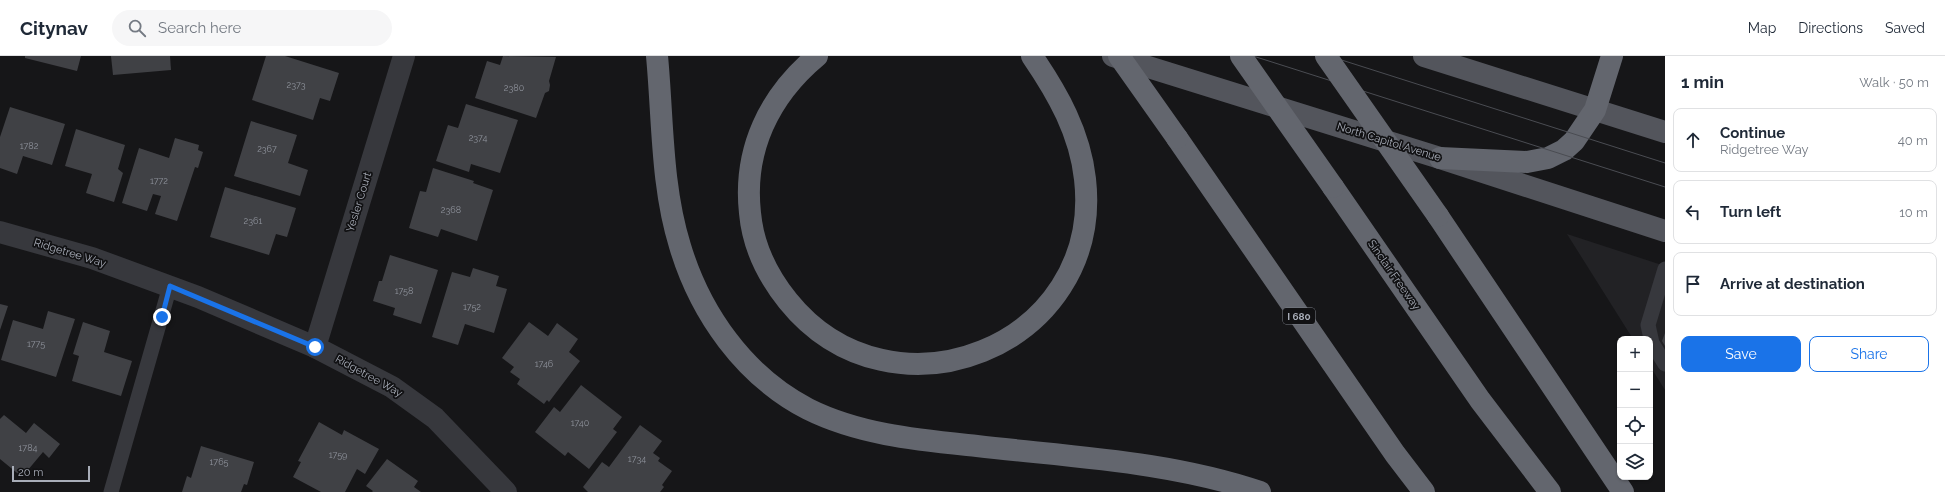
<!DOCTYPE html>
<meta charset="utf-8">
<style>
:root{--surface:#fff;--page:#f6f6f7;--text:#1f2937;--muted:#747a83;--line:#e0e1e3;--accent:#1a73e8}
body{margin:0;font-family:Raleway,sans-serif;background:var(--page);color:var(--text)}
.controls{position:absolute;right:12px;bottom:12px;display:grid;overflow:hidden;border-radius:8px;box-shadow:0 1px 3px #0004}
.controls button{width:36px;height:36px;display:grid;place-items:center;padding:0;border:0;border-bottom:1px solid var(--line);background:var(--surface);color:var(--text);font:20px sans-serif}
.scale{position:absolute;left:12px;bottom:10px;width:78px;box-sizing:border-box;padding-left:4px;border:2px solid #a8adb8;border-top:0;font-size:11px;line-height:14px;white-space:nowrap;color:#a8adb8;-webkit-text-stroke:3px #111113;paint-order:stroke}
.stop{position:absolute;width:12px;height:12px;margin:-9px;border:3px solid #1a73e8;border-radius:50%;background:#fff}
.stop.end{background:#1a73e8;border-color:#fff;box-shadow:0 1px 4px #0008}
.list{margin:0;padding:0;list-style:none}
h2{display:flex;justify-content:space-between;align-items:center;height:52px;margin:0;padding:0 16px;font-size:17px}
h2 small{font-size:13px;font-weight:400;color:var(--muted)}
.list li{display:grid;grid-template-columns:26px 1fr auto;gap:12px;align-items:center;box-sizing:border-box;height:64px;margin:0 8px 8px;padding:0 8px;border:1px solid var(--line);border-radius:8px}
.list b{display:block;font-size:15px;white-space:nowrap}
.list p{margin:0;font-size:13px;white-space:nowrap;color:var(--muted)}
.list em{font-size:13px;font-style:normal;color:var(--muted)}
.actions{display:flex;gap:8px;padding:12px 16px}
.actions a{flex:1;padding:9px 0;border:1px solid var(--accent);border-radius:8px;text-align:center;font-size:14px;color:var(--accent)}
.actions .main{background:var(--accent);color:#fff}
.icon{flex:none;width:22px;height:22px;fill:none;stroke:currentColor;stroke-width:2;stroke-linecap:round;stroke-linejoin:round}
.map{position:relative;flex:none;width:1665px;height:436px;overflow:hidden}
header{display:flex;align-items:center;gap:24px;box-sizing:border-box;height:56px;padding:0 20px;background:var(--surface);border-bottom:1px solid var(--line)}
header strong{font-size:19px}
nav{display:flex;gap:22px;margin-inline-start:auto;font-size:14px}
.search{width:280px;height:36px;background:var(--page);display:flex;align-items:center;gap:10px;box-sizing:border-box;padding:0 14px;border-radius:22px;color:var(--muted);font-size:15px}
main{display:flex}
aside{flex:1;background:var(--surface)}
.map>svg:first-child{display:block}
</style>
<header>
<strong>Citynav</strong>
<div class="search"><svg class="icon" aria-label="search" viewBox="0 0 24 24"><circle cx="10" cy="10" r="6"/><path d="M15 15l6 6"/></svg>Search here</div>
<nav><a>Map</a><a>Directions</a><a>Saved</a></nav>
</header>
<main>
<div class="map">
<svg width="1665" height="436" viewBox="0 0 1665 436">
<rect width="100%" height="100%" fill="#161618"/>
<polygon fill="#222225" points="1567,178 1665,210 1665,334 1650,310 1650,283 1633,283"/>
<g fill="#404145">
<polygon points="25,0 81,0 77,15 25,2"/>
<polygon points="111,0 170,0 171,14 113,19"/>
<polygon points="266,0 285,0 339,17 330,45 320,42 313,64 252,44"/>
<polygon points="503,0 556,1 549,25 550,29 549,35 545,37 536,62 475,42 487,5 500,9"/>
<polygon points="466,48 518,64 500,117 471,108 469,116 436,105 448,69 458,72"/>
<polygon points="10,51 65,68 52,109 23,100 17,118 0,112 0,81"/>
<polygon points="251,65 297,79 288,107 308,114 300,140 234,120"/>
<polygon points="76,73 125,89 118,113 123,117 114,146 86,137 92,118 65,110"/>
<polygon points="175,82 199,89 198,94 203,96 198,112 195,111 177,165 155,158 161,140 153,138 147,155 122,147 139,92 169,102"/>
<polygon points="433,112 474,125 473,127 493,134 477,185 441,173 438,181 409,172 420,135 426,136"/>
<polygon points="225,131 296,152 287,181 276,178 269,199 210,181"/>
<polygon points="390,199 438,214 421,268 393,259 395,252 373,245 379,225 382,225"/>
<polygon points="473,212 499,220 496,230 507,233 494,277 465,268 458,289 432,281 452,216 470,221"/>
<polygon points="0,248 8,250 0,274"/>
<polygon points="48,255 75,263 56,321 1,304 13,264 43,273"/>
<polygon points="83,266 110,275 104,296 132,305 121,340 72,325 79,300 73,298"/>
<polygon points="529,266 548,280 557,267 578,283 569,296 580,305 549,346 547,344 544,348 517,328 520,323 510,316 514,311 502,302"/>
<polygon points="1665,277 1665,290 1662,285"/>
<polygon points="581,329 622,361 613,373 617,376 589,413 568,396 565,400 535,376 554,351 560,356"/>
<polygon points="4,359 26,377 34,367 60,388 49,402 43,396 22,421 0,403 0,363"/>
<polygon points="319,366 342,379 344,374 379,393 365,418 357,413 345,436 321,436 293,421 301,406 298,405"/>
<polygon points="640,369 662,385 653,397 660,402 658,405 672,415 662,429 664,431 660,436 588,436 583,431 602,406 609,411"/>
<polygon points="201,390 254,406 247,429 244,428 241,436 182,436 187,420 191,422"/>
<polygon points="387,403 418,425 414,431 421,436 372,436 373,435 366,430"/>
</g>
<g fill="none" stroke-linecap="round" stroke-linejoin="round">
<g stroke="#37383d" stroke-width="15">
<polyline points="1665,213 1648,269 1652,287 1665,308"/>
<polyline points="111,436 170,230"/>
</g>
<g stroke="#37383d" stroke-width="22">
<polyline points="0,176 92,202 198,241 315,291 392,331 435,362 506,436"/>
<polyline points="315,291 404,0"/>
</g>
<g stroke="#53555c" stroke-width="22">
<polyline points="1113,0 1440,102 1665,175"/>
<polyline points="1424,0 1665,76"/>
</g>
<g stroke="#63666e" stroke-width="22">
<path d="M657,0C663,63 661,129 680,190C700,257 744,320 808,353C860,379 920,384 977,390C1071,401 1169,405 1260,436"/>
<path d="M817,0C769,40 743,94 750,157C753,190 767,219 788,245C892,374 1104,290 1085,123C1080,77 1058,38 1032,0"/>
<polyline points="1177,82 1395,398 1424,436"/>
<polyline points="1440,102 1527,106 1548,102 1564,94 1574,85 1595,54 1612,0"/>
<polyline points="1333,131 1480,344 1550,436"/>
<polyline points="1438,160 1623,436"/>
</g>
<g stroke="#4a4c52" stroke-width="1">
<polyline points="1253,0 1665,131"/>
<polyline points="1329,0 1665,107"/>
</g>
<g stroke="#63666e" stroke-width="22">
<polyline points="1119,0 1177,82"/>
<polyline points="1241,0 1333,131"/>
<polyline points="1326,0 1438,160"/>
</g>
</g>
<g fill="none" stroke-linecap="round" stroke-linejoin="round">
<polyline stroke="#1a73e8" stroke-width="5" points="162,261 170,230 315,291"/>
</g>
<g text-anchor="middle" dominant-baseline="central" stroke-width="3.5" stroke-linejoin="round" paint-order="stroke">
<g font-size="9" fill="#8e929b">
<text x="296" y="29">2373</text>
<text x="514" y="32">2380</text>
<text x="478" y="82">2374</text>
<text x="29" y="90">1782</text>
<text x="267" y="93">2367</text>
<text x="159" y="125">1772</text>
<text x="451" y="154">2368</text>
<text x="253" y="165">2361</text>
<text x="404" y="235">1758</text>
<text x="472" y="251">1752</text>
<text x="36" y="288">1775</text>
<text x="544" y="308">1746</text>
<text x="580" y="367">1740</text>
<text x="28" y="392">1784</text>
<text x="338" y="399">1759</text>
<text x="637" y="403">1734</text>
<text x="219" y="406">1765</text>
</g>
<rect fill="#111113" stroke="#7b7e86" stroke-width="1" x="1283" y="252" width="32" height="16" rx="3"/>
<g font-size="10" font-weight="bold" fill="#a8adb8">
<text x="1299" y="260">I 680</text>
</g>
<g font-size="11" fill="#a8adb8" stroke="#111113">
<text transform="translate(1389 86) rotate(17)">North Capitol Avenue</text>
<text transform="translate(359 146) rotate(-73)">Yesler Court</text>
<text transform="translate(70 197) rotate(17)">Ridgetree Way</text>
<text transform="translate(1394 219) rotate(55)">Sinclair Freeway</text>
<text transform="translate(369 320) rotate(29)">Ridgetree Way</text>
</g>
</g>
</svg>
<div class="controls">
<button>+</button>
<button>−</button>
<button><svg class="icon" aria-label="locate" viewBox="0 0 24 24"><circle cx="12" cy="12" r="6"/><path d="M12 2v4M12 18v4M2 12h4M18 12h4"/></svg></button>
<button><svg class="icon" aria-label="layers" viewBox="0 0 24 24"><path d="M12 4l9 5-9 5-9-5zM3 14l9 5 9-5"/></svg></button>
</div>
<div class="scale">20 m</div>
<div class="stop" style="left:315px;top:291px"></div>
<div class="stop end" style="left:162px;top:261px"></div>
</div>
<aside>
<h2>1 min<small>Walk · 50 m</small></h2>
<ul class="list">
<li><svg class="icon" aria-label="ahead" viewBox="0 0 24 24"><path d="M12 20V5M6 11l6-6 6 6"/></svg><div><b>Continue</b><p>Ridgetree Way</p></div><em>40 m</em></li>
<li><svg class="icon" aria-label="left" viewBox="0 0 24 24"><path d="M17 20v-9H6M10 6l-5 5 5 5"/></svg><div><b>Turn left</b></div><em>10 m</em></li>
<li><svg class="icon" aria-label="arrive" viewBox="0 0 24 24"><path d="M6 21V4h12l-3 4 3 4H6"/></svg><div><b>Arrive at destination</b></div></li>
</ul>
<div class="actions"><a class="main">Save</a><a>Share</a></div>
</aside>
</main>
